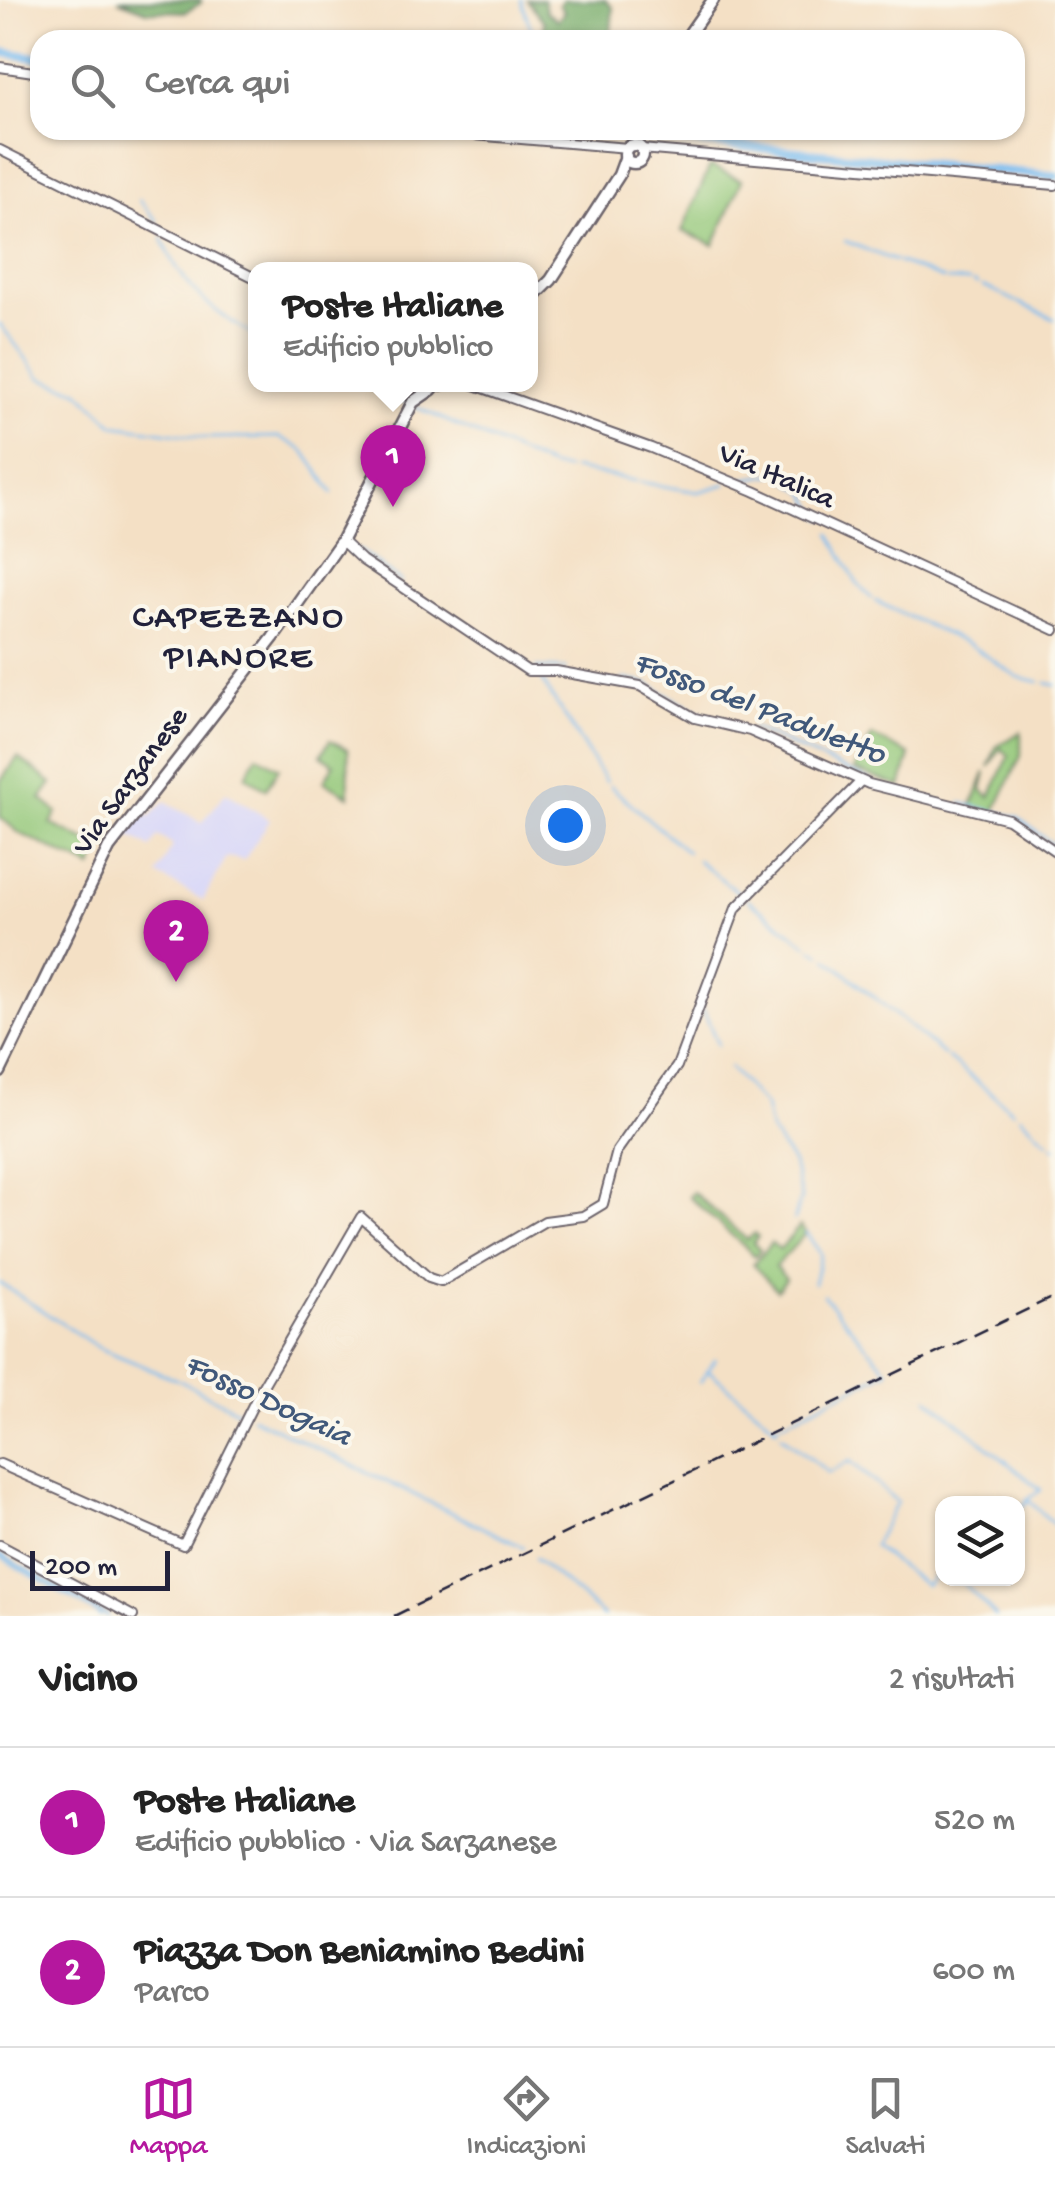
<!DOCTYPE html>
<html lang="it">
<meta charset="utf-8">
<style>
:root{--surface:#fff;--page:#f6f6f6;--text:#222;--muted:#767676;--line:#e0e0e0;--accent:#b5179e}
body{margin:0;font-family:"Gochi Hand",sans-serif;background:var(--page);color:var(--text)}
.controls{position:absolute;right:30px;bottom:30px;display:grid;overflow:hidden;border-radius:20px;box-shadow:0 2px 8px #0004}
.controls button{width:90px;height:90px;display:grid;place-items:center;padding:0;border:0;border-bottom:2px solid var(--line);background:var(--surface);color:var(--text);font:50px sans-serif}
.scale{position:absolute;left:30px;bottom:25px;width:140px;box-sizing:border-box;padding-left:10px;border:5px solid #22223b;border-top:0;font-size:28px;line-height:35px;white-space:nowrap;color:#22223b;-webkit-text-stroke:8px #fbf7ec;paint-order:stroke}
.you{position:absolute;left:565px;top:825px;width:35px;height:35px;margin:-25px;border:8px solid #fff;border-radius:50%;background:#1a73e8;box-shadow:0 0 0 15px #1a73e833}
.badge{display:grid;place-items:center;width:65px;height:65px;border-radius:50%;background:var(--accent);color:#fff;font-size:32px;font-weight:700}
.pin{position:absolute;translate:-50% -82px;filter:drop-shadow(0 2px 5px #0008)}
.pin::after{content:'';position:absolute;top:52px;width:35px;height:30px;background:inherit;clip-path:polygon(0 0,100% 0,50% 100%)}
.popup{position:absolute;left:248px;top:262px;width:290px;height:130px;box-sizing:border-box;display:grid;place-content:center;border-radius:20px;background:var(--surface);filter:drop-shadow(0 2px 8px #0005);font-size:32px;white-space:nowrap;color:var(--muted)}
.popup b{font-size:38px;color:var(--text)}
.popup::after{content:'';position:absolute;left:50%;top:100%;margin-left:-20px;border:20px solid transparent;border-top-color:var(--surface)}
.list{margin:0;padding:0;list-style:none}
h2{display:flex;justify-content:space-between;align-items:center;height:130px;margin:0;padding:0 40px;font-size:42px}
h2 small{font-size:32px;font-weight:400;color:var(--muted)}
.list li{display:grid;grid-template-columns:65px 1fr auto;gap:30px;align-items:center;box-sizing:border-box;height:150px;padding:0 40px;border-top:2px solid var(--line)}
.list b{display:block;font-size:38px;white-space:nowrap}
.list p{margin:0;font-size:32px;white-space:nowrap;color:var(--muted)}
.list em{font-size:32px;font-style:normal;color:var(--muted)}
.icon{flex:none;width:55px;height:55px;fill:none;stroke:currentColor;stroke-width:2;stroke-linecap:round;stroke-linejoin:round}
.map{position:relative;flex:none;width:1055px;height:1616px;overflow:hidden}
.search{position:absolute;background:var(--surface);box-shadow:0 2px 8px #0004;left:30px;right:30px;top:30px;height:110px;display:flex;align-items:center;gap:25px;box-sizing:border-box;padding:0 35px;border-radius:30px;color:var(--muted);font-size:38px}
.sheet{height:430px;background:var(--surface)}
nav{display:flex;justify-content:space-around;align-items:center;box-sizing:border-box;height:140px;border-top:2px solid var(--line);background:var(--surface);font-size:28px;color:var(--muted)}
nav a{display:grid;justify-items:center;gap:5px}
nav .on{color:var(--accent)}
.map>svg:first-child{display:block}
</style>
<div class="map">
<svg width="1055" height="1616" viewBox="0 0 1055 1616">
<rect width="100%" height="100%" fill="#fbf7ec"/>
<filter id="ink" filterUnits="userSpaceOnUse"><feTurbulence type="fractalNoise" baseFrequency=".01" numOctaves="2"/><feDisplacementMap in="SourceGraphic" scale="20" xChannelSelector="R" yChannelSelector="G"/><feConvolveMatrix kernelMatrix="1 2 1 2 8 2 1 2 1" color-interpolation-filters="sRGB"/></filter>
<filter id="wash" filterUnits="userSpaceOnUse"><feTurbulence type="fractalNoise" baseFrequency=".0048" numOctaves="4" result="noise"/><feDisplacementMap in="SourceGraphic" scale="40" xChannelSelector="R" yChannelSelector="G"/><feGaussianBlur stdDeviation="2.25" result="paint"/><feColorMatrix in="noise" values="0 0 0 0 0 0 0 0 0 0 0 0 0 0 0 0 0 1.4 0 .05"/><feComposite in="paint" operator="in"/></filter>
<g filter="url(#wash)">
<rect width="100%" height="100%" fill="#f4e0c5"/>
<polygon fill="#d8d7f8" points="226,792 270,820 244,860 227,857 203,900 157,875 173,845 158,836 151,848 124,833 139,811 150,817 165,801 202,823"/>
<g fill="#94c87a" stroke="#5b755a" stroke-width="2.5">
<polygon points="710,166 742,180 714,245 682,231"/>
<polygon points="1021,732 1021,756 995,811 971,807 986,772 982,790 990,797 1009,756 1001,748 989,767 996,747"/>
<polygon points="872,736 910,755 901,787 854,770"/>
<polygon points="330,740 348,749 349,796 324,781 334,764 321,755"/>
<polygon points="257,755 279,768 266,789 246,776"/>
<polygon points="18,757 52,783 41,799 57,812 51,824 101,848 92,868 19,833 0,817 0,781"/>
<polygon points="693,1192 747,1240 755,1233 758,1237 753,1243 760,1250 755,1256 689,1197"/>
<polygon points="800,1226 806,1233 775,1267 786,1279 777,1290 753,1265 771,1243 780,1249"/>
</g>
<g fill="#77ac6a" stroke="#4c6752" stroke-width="2.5">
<polygon points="118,0 201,0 201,3 186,12 147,11"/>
<polygon points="527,0 544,0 546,11 558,20 564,12 559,5 562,0 605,0 613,8 611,32 618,40 557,40 550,30 543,35 544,22"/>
</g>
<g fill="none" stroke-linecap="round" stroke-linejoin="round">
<g stroke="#79bbef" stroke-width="2.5">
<polyline points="521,0 535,40"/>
<polyline points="593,133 593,130"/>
<polyline points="139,200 157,221"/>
<path d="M162,238C181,286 211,311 255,336"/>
<polyline points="845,241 895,261"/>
<polyline points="898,262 943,279"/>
<polyline points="947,280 969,281"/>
<polyline points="974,282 977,284"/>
<polyline points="983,286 1054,319"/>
<polyline points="0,324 41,378 79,391 114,425 207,438 280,437 304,451 333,493"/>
<polyline points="372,384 406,403"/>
<polyline points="416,407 551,467 567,469"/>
<polyline points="573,469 636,481"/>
<polyline points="780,475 806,493 823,519"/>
<polyline points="739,480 775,474"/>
<polyline points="640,482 698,492 726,484"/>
<polyline points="830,533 855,580 871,598"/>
<polyline points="359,550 401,582"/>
<polyline points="875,601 970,645 1018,677 1040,682"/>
<polyline points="470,628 509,654"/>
<polyline points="535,668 566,669"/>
<polyline points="541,679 606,782"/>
<polyline points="623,679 648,684 706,717"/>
<polyline points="1046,683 1055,685"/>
<polyline points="752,728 868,780"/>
<polyline points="610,786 687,852"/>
<polyline points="961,803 1017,817 1055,846"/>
<polyline points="697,860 743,896"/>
<polyline points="747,899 807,945"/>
<polyline points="812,949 821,954"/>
<polyline points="827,958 944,1055"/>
<polyline points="703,1009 718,1045"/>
<polyline points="948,1058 1013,1111"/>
<polyline points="729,1067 765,1106 770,1130 793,1163 801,1198 794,1220"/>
<polyline points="1020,1116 1048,1142"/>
<polyline points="1053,1146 1055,1148"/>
<polyline points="806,1233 821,1254 814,1283"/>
<polyline points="0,1283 99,1348 183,1382 244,1414"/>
<polyline points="708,1370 777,1428"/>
<polyline points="700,1382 715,1359"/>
<polyline points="928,1398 1041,1490 1026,1500"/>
<polyline points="252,1417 523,1547"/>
<polyline points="774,1427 888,1371 823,1295"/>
<polyline points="781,1435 829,1473 850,1461 895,1500"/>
<polyline points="990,1496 998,1504"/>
<polyline points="897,1502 873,1546 926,1586 942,1566"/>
<polyline points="1018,1509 1029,1501 1055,1525"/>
<polyline points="0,1554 108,1616"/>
<polyline points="0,1557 101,1616"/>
<polyline points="535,1558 604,1616"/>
<polyline points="958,1578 996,1616"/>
</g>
<g stroke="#79bbef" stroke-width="9">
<polyline points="0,52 40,58"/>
<polyline points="571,130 1055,176"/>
</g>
</g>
</g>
<g filter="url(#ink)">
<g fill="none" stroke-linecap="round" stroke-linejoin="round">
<g stroke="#6c646b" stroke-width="12">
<g id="secondary">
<polyline points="0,67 40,73"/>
<polyline points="414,130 628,148"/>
<polyline points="641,149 1055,185"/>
<polyline points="0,150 255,278"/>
<polyline points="472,384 651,448 754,491 1055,630"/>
<polyline points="441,386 447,384"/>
<polyline points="344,543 362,560 528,671 556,671 640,686 695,718 750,731 869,784 1008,819 1055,851"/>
<polyline points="0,1464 183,1545 261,1389 361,1217 429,1278 441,1282 545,1221 583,1216 603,1204 617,1151 677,1066 736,908 861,781"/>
<polyline points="0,1545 133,1616"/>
</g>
</g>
<g stroke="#6c646b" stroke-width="15">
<g id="primary">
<polyline points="685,40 713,0"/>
<circle cx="634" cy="154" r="9"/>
<polyline points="530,301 551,280 619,175 626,156"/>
<polyline points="343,538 413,402 432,389"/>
<polyline points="0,1072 109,848 273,638 340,543"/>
</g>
</g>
<use href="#secondary" stroke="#fff" stroke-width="8"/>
<use href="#primary" stroke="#fff" stroke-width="10"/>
<polyline stroke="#22223b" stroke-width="2.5" stroke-dasharray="15 8" stroke-linecap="butt" points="394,1616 1055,1296"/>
</g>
</g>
<g text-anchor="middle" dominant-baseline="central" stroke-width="8" stroke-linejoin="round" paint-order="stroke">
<g font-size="30" fill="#22223b" stroke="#fbf7ec">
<text transform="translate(776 478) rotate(24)">Via Italica</text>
<text transform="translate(132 782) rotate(-54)">Via Sarzanese</text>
</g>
<g font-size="32" font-style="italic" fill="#40587a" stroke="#fbf7ec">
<text transform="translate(759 710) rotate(21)">Fosso del Paduletto</text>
<text transform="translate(267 1402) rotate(25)">Fosso Dogaia</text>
</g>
<g font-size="35" letter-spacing="2.5" fill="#22223b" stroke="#fbf7ec">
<text x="239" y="619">CAPEZZANO<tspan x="239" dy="40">PIANORE</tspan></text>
</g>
</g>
</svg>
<div class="controls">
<button><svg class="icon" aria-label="layers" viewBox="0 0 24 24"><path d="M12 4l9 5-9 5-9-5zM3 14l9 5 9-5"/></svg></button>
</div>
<div class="scale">200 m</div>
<div class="you"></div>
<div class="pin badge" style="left:393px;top:507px">1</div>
<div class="popup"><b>Poste Italiane</b>Edificio pubblico</div>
<div class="pin badge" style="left:176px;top:982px">2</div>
<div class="search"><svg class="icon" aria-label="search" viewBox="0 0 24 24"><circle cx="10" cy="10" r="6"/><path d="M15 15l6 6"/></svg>Cerca qui</div>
</div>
<section class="sheet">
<h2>Vicino<small>2 risultati</small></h2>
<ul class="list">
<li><span class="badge">1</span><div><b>Poste Italiane</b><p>Edificio pubblico · Via Sarzanese</p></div><em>520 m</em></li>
<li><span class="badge">2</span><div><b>Piazza Don Beniamino Bedini</b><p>Parco</p></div><em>600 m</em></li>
</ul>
</section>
<nav>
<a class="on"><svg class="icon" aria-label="map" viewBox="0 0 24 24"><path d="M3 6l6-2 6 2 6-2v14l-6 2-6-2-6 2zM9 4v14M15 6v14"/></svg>Mappa</a>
<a><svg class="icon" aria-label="directions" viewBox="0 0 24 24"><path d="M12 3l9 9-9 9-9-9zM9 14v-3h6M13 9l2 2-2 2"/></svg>Indicazioni</a>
<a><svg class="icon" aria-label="saved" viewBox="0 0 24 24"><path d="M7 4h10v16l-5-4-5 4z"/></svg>Salvati</a>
</nav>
